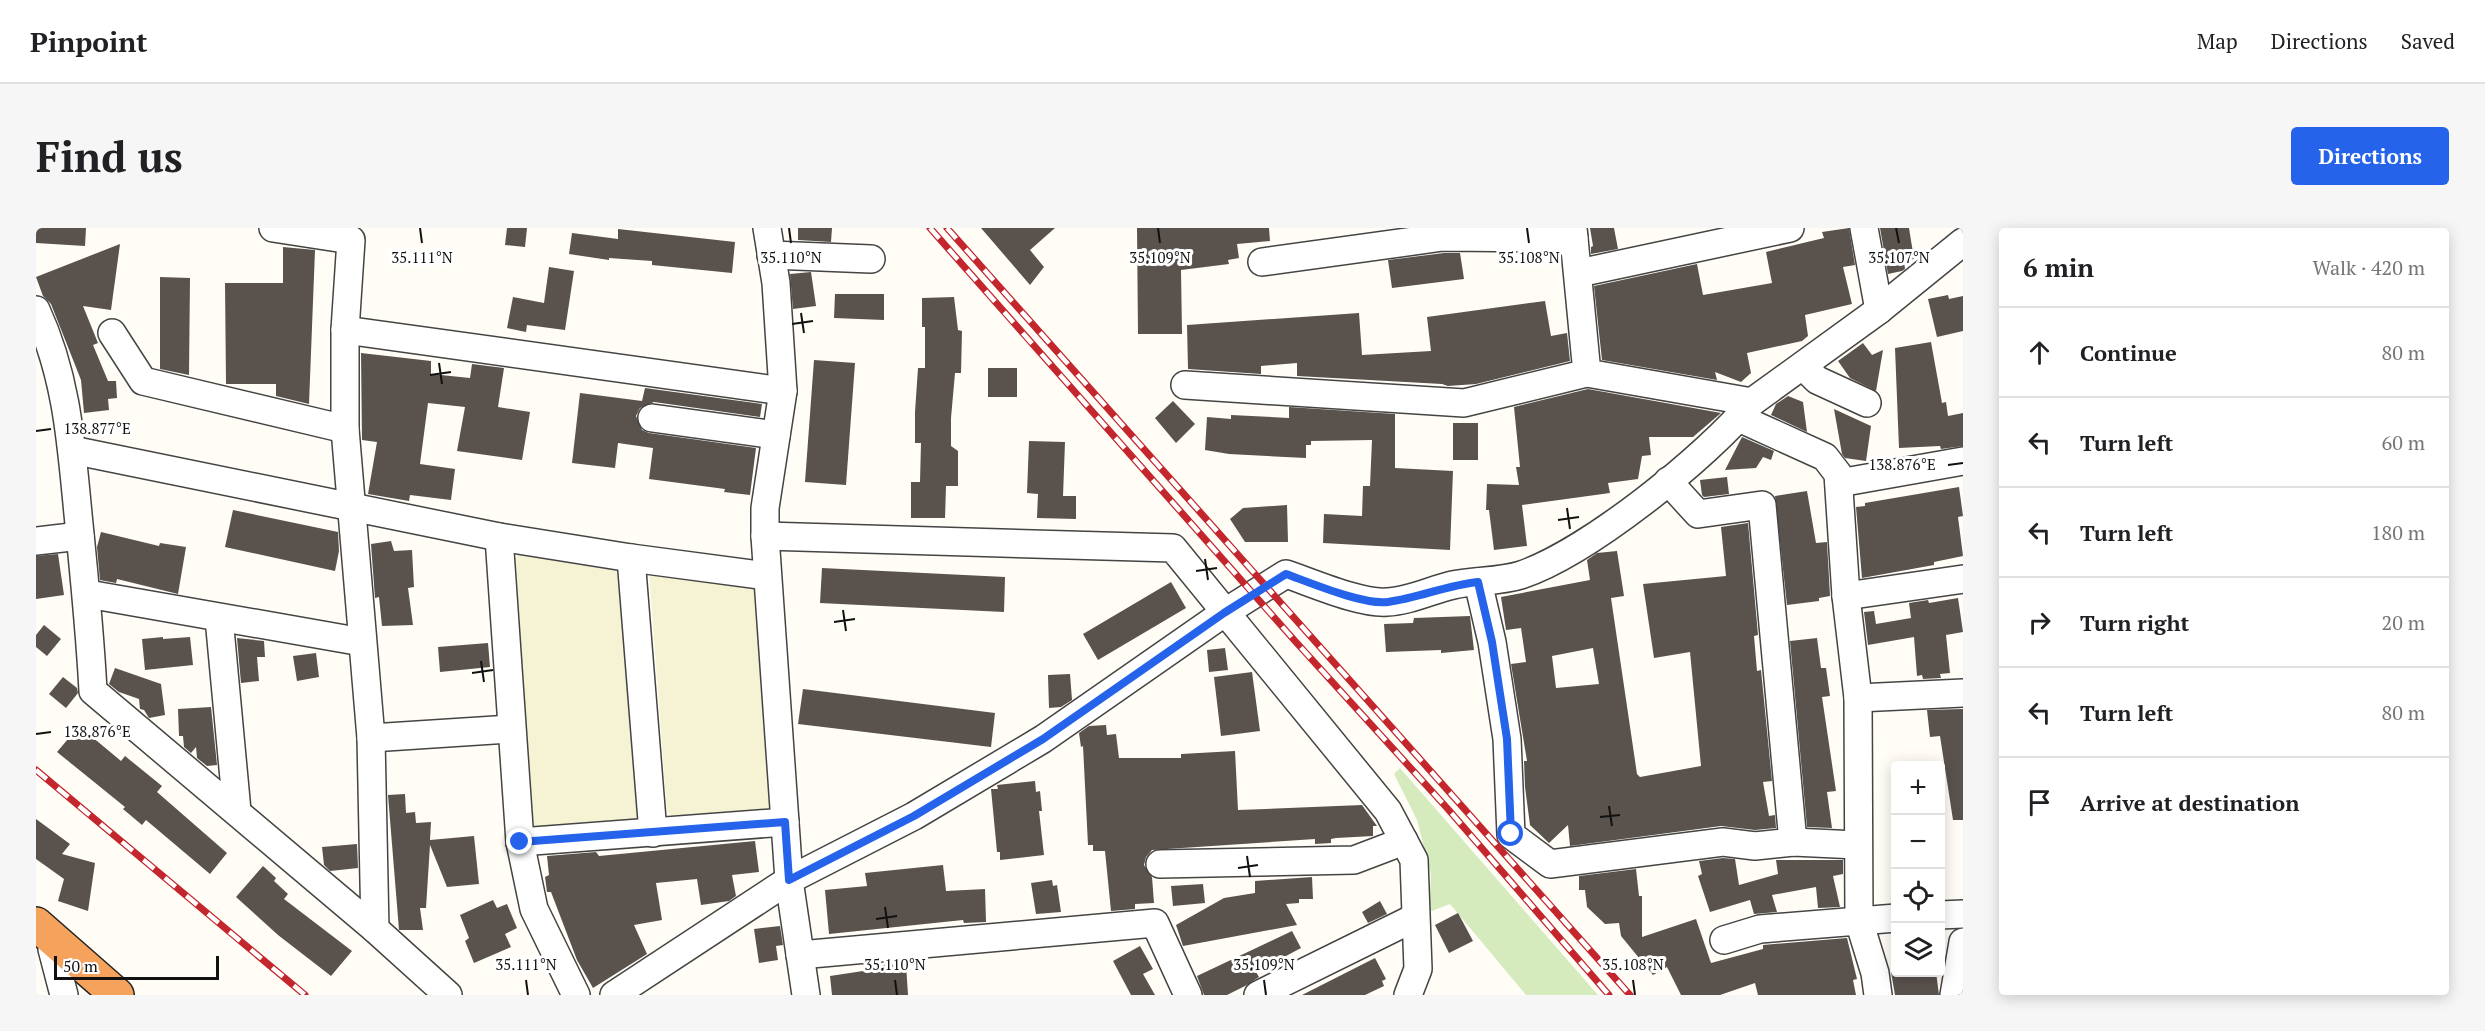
<!DOCTYPE html>
<meta charset="utf-8">
<style>
:root{--surface:#fff;--page:#f6f6f6;--text:#202124;--muted:#757577;--line:#e0e0e0;--accent:#2563eb}
body{margin:0;font-family:"PT Serif",serif;background:var(--page);color:var(--text)}
.controls{position:absolute;right:18px;bottom:18px;display:grid;overflow:hidden;border-radius:6px;box-shadow:0 3px 15px #0003}
.controls button{width:54px;height:54px;display:grid;place-items:center;padding:0;border:0;border-bottom:2px solid var(--line);background:var(--surface);color:var(--text);font:30px sans-serif}
.scale{position:absolute;left:18px;bottom:15px;width:165px;box-sizing:border-box;padding-left:6px;border:3px solid #111;border-top:0;font-size:16px;line-height:21px;white-space:nowrap;color:#111;-webkit-text-stroke:4px #fff;paint-order:stroke}
.stop{position:absolute;width:18px;height:18px;margin:-14px;border:4px solid #2563eb;border-radius:50%;background:#fff}
.stop.end{background:#2563eb;border-color:#fff;box-shadow:0 2px 6px #0008}
.list{margin:0;padding:0;list-style:none}
h2{display:flex;justify-content:space-between;align-items:center;height:78px;margin:0;padding:0 24px;font-size:26px}
h2 small{font-size:20px;font-weight:400;color:var(--muted)}
.list li{display:grid;grid-template-columns:39px 1fr auto;gap:18px;align-items:center;box-sizing:border-box;height:90px;padding:0 24px;border-top:2px solid var(--line)}
.list b{display:block;font-size:22px;white-space:nowrap}
.list em{font-size:20px;font-style:normal;color:var(--muted)}
.icon{flex:none;width:33px;height:33px;fill:none;stroke:currentColor;stroke-width:2;stroke-linecap:round;stroke-linejoin:round}
.map{position:relative;flex:none;width:1927px;height:767px;overflow:hidden;border-radius:6px}
header{display:flex;align-items:center;gap:36px;box-sizing:border-box;height:84px;padding:0 30px;background:var(--surface);border-bottom:2px solid var(--line)}
header strong{font-size:28px}
nav{display:flex;gap:33px;margin-inline-start:auto;font-size:21px}
.intro{display:flex;align-items:center;justify-content:space-between;box-sizing:border-box;height:144px;padding:0 36px}
h1{margin:0;font-size:42px}
.button{padding:15px 27px;border-radius:6px;background:var(--accent);color:#fff;font-size:21px;font-weight:700}
main{display:flex;gap:36px;padding:0 36px}
aside{flex:1;background:var(--surface);border-radius:6px;box-shadow:0 3px 15px #0003}
.map>svg:first-child{display:block}
</style>
<header>
<strong>Pinpoint</strong>
<nav><a>Map</a><a>Directions</a><a>Saved</a></nav>
</header>
<div class="intro"><h1>Find us</h1><a class="button">Directions</a></div>
<main>
<div class="map">
<svg width="1927" height="767" viewBox="0 0 1927 767">
<rect width="100%" height="100%" fill="#fffdf5"/>
<g fill="#f6f3d4">
<polygon points="488,323 577,337 586,346 603,584 598,594 497,600 492,593 477,331"/>
<polygon points="613,342 727,355 737,581 641,591 631,584"/>
</g>
<polygon fill="#d5ebbd" points="1364,540 1562,767 1490,767 1414,676 1393,684 1395,646 1381,592 1358,546"/>
<g fill="#5a524d" fill-rule="evenodd">
<polygon points="0,0 50,0 49,18 0,15"/>
<polygon points="471,0 491,0 489,19 469,17"/>
<polygon points="762,0 796,0 795,14 762,12"/>
<polygon points="945,0 1019,0 994,22 1008,39 994,57"/>
<polygon points="1101,0 1233,0 1234,13 1201,16 1203,30 1192,32 1193,36 1145,42 1146,106 1102,106"/>
<polygon points="1554,0 1578,0 1582,21 1555,26 1555,19 1557,18"/>
<polygon points="1813,0 1819,37 1807,39 1816,76 1769,87 1772,108 1766,113 1711,125 1715,145 1705,154 1679,144 1681,152 1566,132 1558,58 1661,36 1667,67 1736,55 1730,24 1788,10 1786,4"/>
<polygon points="1844,0 1873,0 1878,31 1868,33 1869,41 1866,43 1852,46"/>
<polygon points="582,1 699,14 696,45 616,37 616,33 573,30 573,32 533,26 536,5 582,11"/>
<polygon points="84,16 75,82 47,78 62,115 57,117 72,153 80,153 81,170 72,171 73,182 48,185 45,152 15,76 7,68 0,49"/>
<polygon points="247,19 279,22 273,176 240,168 240,156 190,156 189,55 247,55"/>
<polygon points="1408,25 1424,25 1428,51 1356,60 1352,32"/>
<polygon points="513,39 538,43 529,102 491,97 490,104 471,100 477,69 508,75"/>
<polygon points="775,44 780,78 757,81 754,46"/>
<polygon points="124,49 154,50 153,147 124,141"/>
<polygon points="799,66 848,66 848,92 798,90"/>
<polygon points="1912,67 1913,71 1927,68 1927,103 1901,109 1892,71"/>
<polygon points="918,69 922,102 926,103 925,145 919,145 915,190 915,218 922,223 922,258 910,258 909,290 875,290 875,254 884,254 885,215 879,215 879,184 882,140 889,140 889,99 886,99 886,70"/>
<polygon points="1509,73 1515,108 1531,105 1534,133 1440,156 1412,158 1406,156 1261,148 1261,135 1225,138 1225,146 1152,141 1151,97 1323,85 1326,127 1395,123 1391,89"/>
<polygon points="1895,114 1906,175 1910,174 1912,188 1927,185 1927,218 1905,221 1904,218 1863,220 1859,120"/>
<polygon points="1827,115 1836,127 1847,122 1840,163 1814,150 1802,133"/>
<polygon points="325,125 395,133 395,146 434,150 436,136 468,140 462,179 494,184 486,232 421,223 429,179 392,175 384,236 419,241 415,272 374,267 373,273 332,266 341,214 326,212"/>
<polygon points="778,132 819,135 810,257 769,254"/>
<rect x="952" y="140" width="29" height="29"/>
<polygon points="609,160 726,176 724,189 618,174 604,180 600,188 606,202 613,205 720,220 714,267 688,264 689,261 613,251 617,220 582,215 579,240 536,235 544,165 606,173"/>
<polygon points="1552,161 1685,185 1657,209 1613,209 1615,227 1606,228 1602,251 1572,255 1574,265 1486,277 1491,318 1458,322 1453,282 1450,282 1451,256 1483,257 1480,239 1484,239 1478,179"/>
<polygon points="1752,168 1767,174 1771,204 1735,187 1740,176"/>
<polygon points="1137,173 1159,196 1140,215 1119,190"/>
<polygon points="1253,179 1359,186 1359,240 1417,243 1414,322 1287,315 1288,286 1326,288 1327,258 1334,258 1336,212 1275,213 1275,217 1270,217 1270,230 1193,226 1169,222 1171,189 1195,191 1195,187 1253,190"/>
<polygon points="1798,181 1835,198 1830,233 1809,230 1806,226"/>
<rect x="1417" y="195" width="25" height="37"/>
<polygon points="1706,209 1738,223 1735,232 1727,229 1720,240 1689,242"/>
<polygon points="993,213 1029,214 1027,268 1040,268 1040,291 1001,290 1002,266 991,265"/>
<polygon points="1691,249 1693,266 1668,269 1666,267 1664,252"/>
<polygon points="1923,259 1927,288 1922,289 1927,328 1898,334 1898,337 1826,350 1820,279 1829,278 1829,275"/>
<polygon points="1771,263 1780,315 1791,314 1794,368 1783,370 1783,373 1751,377 1739,268"/>
<polygon points="1251,277 1252,314 1209,314 1194,291 1207,280"/>
<polygon points="197,282 302,304 303,323 299,343 189,319"/>
<path d="M1712,295L1722,407L1718,408L1721,443L1725,442L1736,553L1727,554L1733,588L1739,587L1740,600L1719,602L1685,598L1534,618L1532,597L1513,615L1494,597L1489,559L1488,533H1491L1475,436L1490,434L1485,400L1470,402L1465,369L1554,352L1551,332L1561,325L1581,323L1588,368L1575,370L1601,546L1604,549L1665,538L1654,424L1618,430L1607,356L1690,348L1685,299ZM1557,420L1563,456L1520,460L1516,428Z"/>
<polygon points="65,304 123,318 124,315 150,319 142,366 81,351 80,355 64,352 61,319"/>
<polygon points="355,313 358,323 376,322 378,359 372,360 377,397 346,398 343,369 339,370 335,316"/>
<polygon points="22,326 28,367 0,371 0,328"/>
<polygon points="786,340 969,349 968,384 784,375"/>
<polygon points="1135,354 1150,380 1062,432 1047,406"/>
<polygon points="1922,370 1927,404 1910,407 1914,445 1904,446 1905,450 1887,451 1886,447 1881,448 1878,409 1832,417 1828,384 1838,383 1840,396 1875,390 1873,375 1892,372 1893,375"/>
<polygon points="1434,388 1438,422 1405,425 1405,422 1350,424 1348,396 1377,395 1378,390"/>
<polygon points="8,397 25,411 11,428 0,419 0,407"/>
<polygon points="127,409 127,411 154,409 157,437 109,442 106,411"/>
<polygon points="201,410 228,413 229,429 221,429 223,453 205,455"/>
<polygon points="1781,410 1785,440 1790,440 1794,468 1786,469 1800,563 1791,564 1796,600 1771,599 1754,413"/>
<polygon points="452,415 454,439 404,444 402,419"/>
<polygon points="1189,420 1192,442 1173,444 1171,422"/>
<polygon points="280,425 283,449 261,453 257,428"/>
<polygon points="79,440 125,456 129,487 113,490 108,482 104,481 103,471 83,464 73,456"/>
<polygon points="1216,444 1224,503 1185,508 1178,449"/>
<polygon points="1034,446 1036,472 1025,479 1013,480 1012,447"/>
<polygon points="27,449 41,460 42,465 30,480 13,466"/>
<polygon points="767,461 959,485 955,519 762,496"/>
<polygon points="175,479 181,537 171,538 161,530 160,519 155,525 148,519 147,508 143,508 142,481"/>
<polygon points="1927,481 1927,592 1917,592 1904,508 1894,509 1891,482"/>
<polygon points="1070,497 1071,507 1080,506 1083,530 1145,530 1145,526 1199,523 1202,582 1326,577 1341,598 1337,598 1337,608 1300,610 1295,611 1295,615 1279,616 1279,611 1116,622 1110,629 1108,637 1116,649 1118,675 1099,676 1099,681 1075,683 1069,623 1057,623 1057,617 1052,617 1047,518 1045,519 1043,505 1053,498"/>
<polygon points="43,498 85,533 89,528 126,558 121,564 191,625 174,646 110,592 106,597 87,581 89,579 21,524"/>
<polygon points="999,553 1000,564 1004,563 1006,583 1003,583 1008,627 964,632 964,624 961,624 955,561 962,561 961,557"/>
<polygon points="369,566 370,585 379,584 380,595 395,594 394,612 438,608 443,656 411,659 394,617 390,680 384,680 387,702 363,702 352,567"/>
<polygon points="0,591 34,616 26,626 59,635 52,683 22,673 28,651 0,631"/>
<polygon points="719,613 723,644 696,647 700,668 693,673 665,677 661,651 620,655 626,692 598,697 611,726 557,760 541,732 515,664 511,664 509,649 513,647 511,628 560,624 563,628"/>
<polygon points="321,616 322,640 294,643 288,637 286,619"/>
<polygon points="1687,630 1699,631 1703,657 1742,646 1740,632 1807,632 1807,646 1797,648 1804,679 1782,680 1780,659 1736,667 1741,684 1718,686 1714,672 1674,684 1662,648 1666,646 1663,633"/>
<polygon points="907,637 910,663 949,661 950,694 928,695 927,692 793,706 789,662 831,658 829,645"/>
<polygon points="227,638 240,650 238,653 252,666 248,671 316,723 295,748 242,707 200,669"/>
<polygon points="1600,641 1603,668 1606,668 1606,709 1660,691 1675,735 1727,721 1727,717 1811,710 1821,751 1817,752 1820,767 1722,767 1719,755 1684,767 1645,767 1631,739 1617,747 1585,708 1583,695 1569,696 1551,679 1549,662 1543,662 1543,648"/>
<polygon points="1276,649 1277,671 1263,671 1263,675 1250,676 1261,697 1147,718 1140,697 1188,670 1219,665 1219,653"/>
<polygon points="1016,652 1017,658 1021,657 1025,684 1000,686 995,655"/>
<polygon points="1167,656 1169,675 1137,678 1135,658"/>
<polygon points="457,672 461,680 471,676 481,700 469,706 475,719 438,735 429,713 433,710 424,687"/>
<polygon points="1344,673 1351,686 1332,695 1326,684"/>
<polygon points="1422,685 1437,713 1413,725 1399,697"/>
<polygon points="744,698 747,717 740,718 742,732 723,735 718,701"/>
<polygon points="1256,703 1265,720 1220,744 1223,749 1209,758 1191,767 1168,767 1161,748"/>
<polygon points="1104,718 1117,741 1107,746 1119,767 1095,767 1077,733"/>
<polygon points="1339,730 1350,751 1346,753 1348,758 1329,767 1266,767"/>
<polygon points="870,736 872,767 796,767 794,748 847,740 847,737"/>
<polygon points="1855,744 1900,744 1903,767 1859,767"/>
</g>
<g fill="none" stroke-linecap="round" stroke-linejoin="round">
<g stroke="#444" stroke-width="30">
<g id="minor">
<polyline points="237,0 315,12 309,102 309,201 335,510 339,701"/>
<polyline points="731,0 740,55 747,163 729,280 729,308 753,652 770,767"/>
<polyline points="1537,0 1551,145 1716,174"/>
<polyline points="1828,0 1843,82"/>
<polyline points="735,27 835,31"/>
<polyline points="1226,34 1407,9 1538,10"/>
<polyline points="1543,45 1754,0"/>
<path d="M0,82C31,149 35,214 42,286C48,345 54,404 57,463L339,701L412,767"/>
<polyline points="309,102 747,163"/>
<polyline points="76,105 107,153 309,201"/>
<polyline points="1767,138 1781,152 1831,175"/>
<polyline points="1149,157 1428,175 1551,145"/>
<polyline points="616,190 740,207"/>
<polyline points="1703,190 1789,229 1802,246 1810,368 1822,470 1823,693 1839,745 1842,767"/>
<polyline points="36,222 463,309 595,330 731,348"/>
<polyline points="1632,253 1662,286 1726,277 1757,614"/>
<polyline points="1803,255 1927,233"/>
<polyline points="729,308 1137,320 1352,583 1378,632 1382,741 1372,767"/>
<polyline points="463,309 484,614 498,681 540,767"/>
<polyline points="0,313 44,308"/>
<polyline points="595,330 617,605"/>
<polyline points="1442,354 1456,414 1471,511 1475,607 1514,636 1687,614 1719,618 1757,614 1821,617"/>
<polyline points="52,366 326,414"/>
<polyline points="1810,368 1927,351"/>
<polyline points="183,390 201,583"/>
<polyline points="1822,470 1927,465"/>
<polyline points="335,510 475,501"/>
<polyline points="484,614 749,594"/>
<polyline points="1124,636 1318,632 1368,613"/>
<polyline points="1904,687 1927,686"/>
<polyline points="1688,712 1724,701 1860,690"/>
<polyline points="16,721 28,767"/>
<polyline points="764,727 1119,695 1152,767"/>
<path d="M578,767L753,652L878,588L1007,511L1188,385L1250,346C1277,355 1324,376 1351,374C1374,373 1395,362 1417,357C1439,352 1463,354 1485,347C1551,325 1671,229 1716,174L1843,82L1927,14"/>
<polyline points="1222,767 1378,690"/>
<polyline points="1918,767 1927,714"/>
</g>
</g>
<g stroke="#222" stroke-width="36">
<polyline id="highway" points="0,696 81,767"/>
</g>
<use href="#minor" stroke="#fff" stroke-width="27"/>
<use href="#highway" stroke="#f5a25d" stroke-width="33"/>
<g stroke="#c4262e" stroke-width="7">
<g id="rail">
<polyline points="894,0 1259,413 1411,580 1573,767"/>
<polyline points="911,0 1594,767"/>
<polyline points="0,542 269,767"/>
</g>
</g>
<use href="#rail" stroke="#fff" stroke-width="4.5" stroke-dasharray="14" stroke-linecap="butt"/>
</g>
<g fill="none" stroke-linecap="round" stroke-linejoin="round">
<path stroke="#2563eb" stroke-width="8" d="M484,614L749,594L753,652L878,588L1007,511L1188,385L1250,346C1275,355 1327,377 1352,374C1383,370 1411,357 1442,354L1456,414L1471,511L1475,606"/>
</g>
<path fill="none" stroke="#111" stroke-width="2" d="M384,0L386,15M753,0L755,15M1122,0L1124,15M1491,0L1493,15M1860,0L1863,15M765,85L768,105M756,96L777,93M403,135L406,156M394,147L415,144M0,203L15,201M1912,237L1927,235M1531,280L1534,301M1522,292L1543,289M1169,331L1172,352M1160,343L1181,340M807,382L810,403M798,394L819,391M445,433L448,454M436,445L457,442M0,506L15,504M1573,578L1576,598M1564,589L1584,587M1211,628L1214,649M1202,640L1222,637M849,679L852,700M840,691L861,688M490,752L492,767M859,752L861,767M1228,752L1230,767M1597,752L1599,767"/>
<g font-size="15" text-anchor="middle" fill="#111" stroke="#fff" stroke-width="6" stroke-linejoin="round" paint-order="stroke">
<text x="386" y="35">35.111°N</text>
<text x="755" y="35">35.110°N</text>
<text x="1124" y="35">35.109°N</text>
<text x="1493" y="35">35.108°N</text>
<text x="1863" y="35">35.107°N</text>
<text x="61" y="206">138.877°E</text>
<text x="1866" y="242">138.876°E</text>
<text x="61" y="509">138.876°E</text>
<text x="490" y="742">35.111°N</text>
<text x="859" y="742">35.110°N</text>
<text x="1228" y="742">35.109°N</text>
<text x="1597" y="742">35.108°N</text>
</g>
</svg>
<div class="controls">
<button>+</button>
<button>−</button>
<button><svg class="icon" aria-label="locate" viewBox="0 0 24 24"><circle cx="12" cy="12" r="6"/><path d="M12 2v4M12 18v4M2 12h4M18 12h4"/></svg></button>
<button><svg class="icon" aria-label="layers" viewBox="0 0 24 24"><path d="M12 4l9 5-9 5-9-5zM3 14l9 5 9-5"/></svg></button>
</div>
<div class="scale">50 m</div>
<div class="stop" style="left:1475px;top:606px"></div>
<div class="stop end" style="left:484px;top:614px"></div>
</div>
<aside>
<h2>6 min<small>Walk · 420 m</small></h2>
<ul class="list">
<li><svg class="icon" aria-label="ahead" viewBox="0 0 24 24"><path d="M12 20V5M6 11l6-6 6 6"/></svg><div><b>Continue</b></div><em>80 m</em></li>
<li><svg class="icon" aria-label="left" viewBox="0 0 24 24"><path d="M17 20v-9H6M10 6l-5 5 5 5"/></svg><div><b>Turn left</b></div><em>60 m</em></li>
<li><svg class="icon" aria-label="left" viewBox="0 0 24 24"><path d="M17 20v-9H6M10 6l-5 5 5 5"/></svg><div><b>Turn left</b></div><em>180 m</em></li>
<li><svg class="icon" aria-label="right" viewBox="0 0 24 24"><path d="M7 20v-9h11M14 6l5 5-5 5"/></svg><div><b>Turn right</b></div><em>20 m</em></li>
<li><svg class="icon" aria-label="left" viewBox="0 0 24 24"><path d="M17 20v-9H6M10 6l-5 5 5 5"/></svg><div><b>Turn left</b></div><em>80 m</em></li>
<li><svg class="icon" aria-label="arrive" viewBox="0 0 24 24"><path d="M6 21V4h12l-3 4 3 4H6"/></svg><div><b>Arrive at destination</b></div></li>
</ul>
</aside>
</main>
